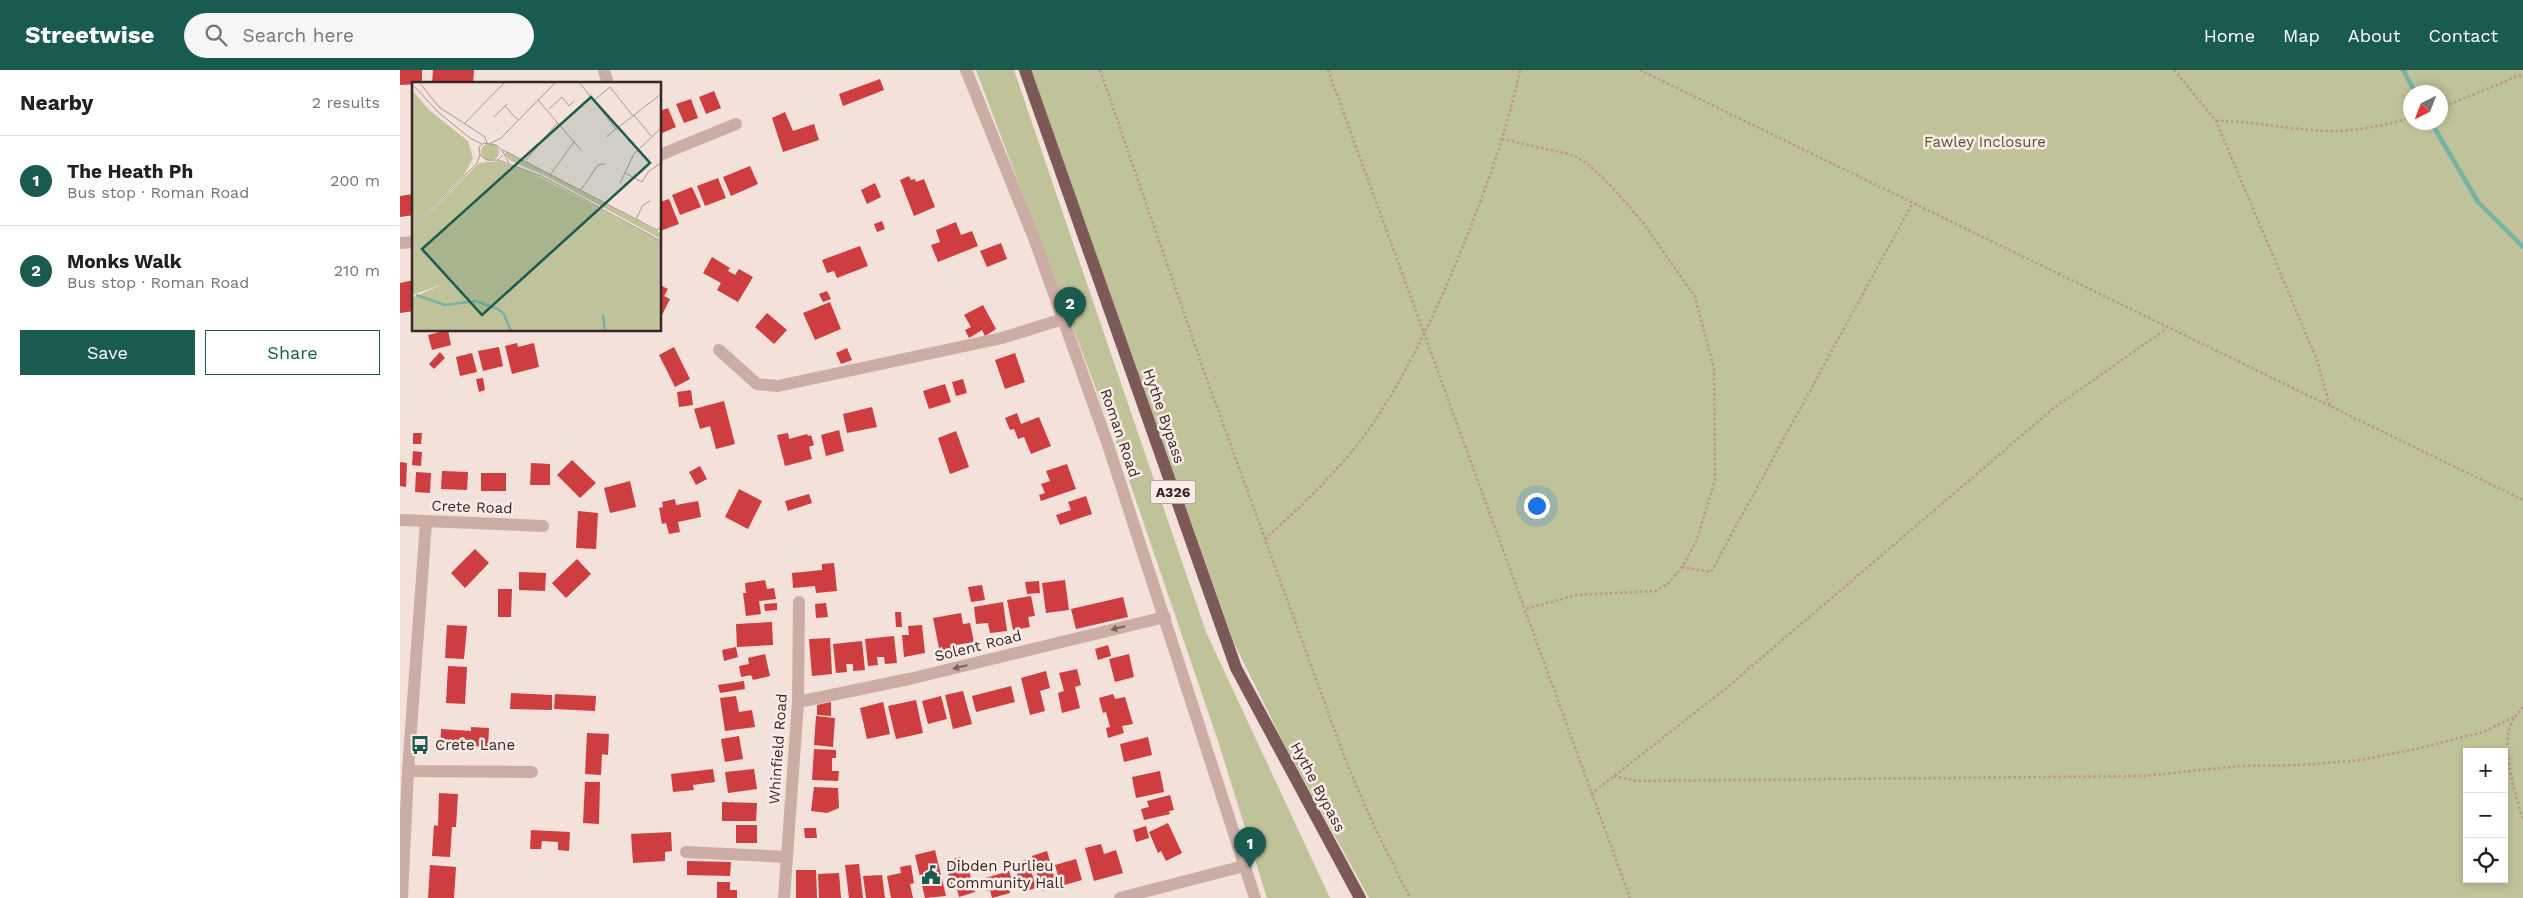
<!DOCTYPE html>
<meta charset="utf-8">
<style>
:root{--surface:#fff;--page:#f6f6f6;--text:#202124;--muted:#757577;--line:#e0e0e0;--accent:#195c4f}
body{margin:0;font-family:"Work Sans",sans-serif;background:var(--page);color:var(--text)}
.controls{position:absolute;right:15px;bottom:15px;display:grid;overflow:hidden;border-radius:0px;box-shadow:0 2px 8px #0003}
.controls button{width:45px;height:45px;display:grid;place-items:center;padding:0;border:0;border-bottom:1px solid var(--line);background:var(--surface);color:var(--text);font:25px sans-serif}
.compass{position:absolute;left:2003px;top:15px;width:45px;height:45px;border-radius:50%;background:var(--surface);box-shadow:0 2px 8px #0003;rotate:222deg}
.you{position:absolute;left:1136px;top:435px;width:18px;height:18px;margin:-12px;border:4px solid #fff;border-radius:50%;background:#1a73e8;box-shadow:0 0 0 8px #1a73e833}
.badge{display:grid;place-items:center;width:32px;height:32px;border-radius:50%;background:var(--accent);color:#fff;font-size:16px;font-weight:700}
.pin{position:absolute;translate:-50% -41px;filter:drop-shadow(0 1px 2px #0008)}
.pin::after{content:'';position:absolute;top:26px;width:18px;height:15px;background:inherit;clip-path:polygon(0 0,100% 0,50% 100%)}
.list{margin:0;padding:0;list-style:none}
h2{display:flex;justify-content:space-between;align-items:center;height:65px;margin:0;padding:0 20px;font-size:21px}
h2 small{font-size:16px;font-weight:400;color:var(--muted)}
.list li{display:grid;grid-template-columns:32px 1fr auto;gap:15px;align-items:center;box-sizing:border-box;height:90px;padding:0 20px;border-top:1px solid var(--line)}
.list b{display:block;font-size:19px;white-space:nowrap}
.list p{margin:0;font-size:16px;white-space:nowrap;color:var(--muted)}
.list em{font-size:16px;font-style:normal;color:var(--muted)}
.actions{display:flex;gap:10px;padding:15px 20px}
.actions a{flex:1;padding:11px 0;border:1px solid var(--accent);border-radius:0px;text-align:center;font-size:18px;color:var(--accent)}
.actions .main{background:var(--accent);color:#fff}
.icon{flex:none;width:28px;height:28px;fill:none;stroke:currentColor;stroke-width:2;stroke-linecap:round;stroke-linejoin:round}
.map{position:relative;flex:none;width:2123px;height:828px;overflow:hidden}
header{display:flex;align-items:center;gap:30px;box-sizing:border-box;height:70px;padding:0 25px;background:var(--accent);color:#fff}
header strong{font-size:24px}
nav{display:flex;gap:28px;margin-inline-start:auto;font-size:18px}
.search{width:350px;height:45px;background:var(--page);display:flex;align-items:center;gap:12px;box-sizing:border-box;padding:0 18px;border-radius:28px;color:var(--muted);font-size:19px}
main{display:flex}
aside{flex:1;background:var(--surface)}
.map>svg:first-child{display:block}
</style>
<header>
<strong>Streetwise</strong>
<div class="search"><svg class="icon" aria-label="search" viewBox="0 0 24 24"><circle cx="10" cy="10" r="6"/><path d="M15 15l6 6"/></svg>Search here</div>
<nav><a>Home</a><a>Map</a><a>About</a><a>Contact</a></nav>
</header>
<main>
<aside>
<h2>Nearby<small>2 results</small></h2>
<ul class="list">
<li><span class="badge">1</span><div><b>The Heath Ph</b><p>Bus stop · Roman Road</p></div><em>200 m</em></li>
<li><span class="badge">2</span><div><b>Monks Walk</b><p>Bus stop · Roman Road</p></div><em>210 m</em></li>
</ul>
<div class="actions"><a class="main">Save</a><a>Share</a></div>
</aside>
<div class="map">
<svg width="2123" height="828" viewBox="0 0 2123 828">
<rect width="100%" height="100%" fill="#f3e1da"/>
<g fill="#c0c399" fill-rule="evenodd">
<polygon points="576,0 614,0 806,562 930,828 867,828 818,671 716,372"/>
<path d="M631,0H2123V828H969L882,670L834,573ZM2010,22H2040V52H2010ZM2067,682H2104V809H2067Z"/>
</g>
<g fill="none" stroke-linecap="round" stroke-linejoin="round">
<g stroke="#77b2a5" stroke-width="4.5">
<polyline points="2003,0 2015,22"/>
<polyline points="2031,52 2078,132 2123,177"/>
</g>
</g>
<g fill="#ce3d40">
<polygon points="0,0 22,0 22,14 0,15"/>
<polygon points="33,0 74,0 73,14 32,14"/>
<polygon points="480,9 484,20 443,36 439,24"/>
<polygon points="314,21 321,38 306,44 299,27"/>
<polygon points="291,29 298,48 284,53 276,34"/>
<polygon points="268,38 276,57 260,64 260,41"/>
<polygon points="385,42 393,61 414,54 419,70 383,82 372,48"/>
<polygon points="350,96 358,114 331,126 323,107"/>
<polygon points="509,106 511,110 515,109 516,112 524,109 535,137 514,146 500,110"/>
<polygon points="318,108 326,128 305,136 297,116"/>
<polygon points="475,113 481,127 467,134 461,120"/>
<polygon points="292,117 301,137 280,145 272,125"/>
<polygon points="14,124 14,145 0,147 0,126"/>
<polygon points="269,129 279,154 260,161 260,132"/>
<polygon points="482,151 485,159 477,162 474,154"/>
<polygon points="556,152 561,165 572,161 578,176 538,192 531,175 540,172 536,160"/>
<polygon points="601,173 607,189 587,197 580,181"/>
<polygon points="460,176 468,196 437,208 434,201 427,203 422,190"/>
<polygon points="312,187 330,198 328,201 335,205 339,199 353,207 338,232 317,220 321,213 303,203"/>
<polygon points="14,210 14,241 0,243 0,213"/>
<polygon points="260,215 268,219 264,226 270,229 260,249"/>
<polygon points="427,221 431,229 423,232 419,224"/>
<polygon points="430,232 441,259 415,270 403,243"/>
<polygon points="583,235 596,259 585,266 582,260 569,268 565,260 571,257 564,245"/>
<polygon points="367,243 387,260 374,274 355,257"/>
<polygon points="48,260 51,275 32,280 28,265"/>
<polygon points="117,273 118,277 134,273 139,297 112,304 105,276"/>
<polygon points="99,277 103,296 83,301 78,281"/>
<polygon points="274,277 290,309 275,317 259,285"/>
<polygon points="447,278 452,290 441,294 436,283"/>
<polygon points="40,282 45,288 34,299 29,294"/>
<polygon points="72,283 77,302 60,306 56,287"/>
<polygon points="615,283 625,312 605,319 595,290"/>
<polygon points="83,308 85,320 79,322 76,309"/>
<polygon points="563,309 567,323 556,326 552,312"/>
<polygon points="545,314 551,332 529,339 523,321"/>
<polygon points="291,320 293,335 279,337 277,322"/>
<polygon points="324,331 335,374 316,379 310,356 300,359 294,339"/>
<polygon points="472,337 477,357 447,363 443,344"/>
<polygon points="617,343 621,354 639,347 651,376 631,384 624,367 618,369 614,359 610,360 605,348"/>
<polygon points="439,360 444,381 426,386 421,365"/>
<polygon points="556,361 569,397 550,404 538,368"/>
<polygon points="13,363 22,363 21,374 13,374"/>
<polygon points="388,363 389,369 407,364 408,366 411,365 414,375 409,377 412,389 385,396 377,365"/>
<polygon points="13,381 22,382 21,396 12,395"/>
<polygon points="172,390 196,413 180,428 157,405"/>
<polygon points="0,392 7,393 6,417 0,416"/>
<polygon points="131,393 150,394 150,415 130,415"/>
<polygon points="667,394 676,419 641,431 639,425 645,423 641,414 650,411 646,401"/>
<polygon points="300,396 307,409 296,415 289,402"/>
<polygon points="42,401 68,402 67,420 41,419"/>
<polygon points="16,402 31,403 30,423 15,422"/>
<rect x="81" y="403" width="25" height="18"/>
<polygon points="230,411 236,437 210,443 204,418"/>
<polygon points="339,419 362,431 348,459 325,447"/>
<polygon points="409,424 412,433 388,441 385,431"/>
<polygon points="686,426 692,444 660,455 656,445 671,440 668,432"/>
<polygon points="275,429 276,435 298,431 301,447 278,452 280,462 269,464 266,453 262,454 259,438 263,437 262,432"/>
<polygon points="178,441 198,443 196,479 176,478"/>
<polygon points="75,479 89,493 65,518 51,503"/>
<polygon points="177,489 191,504 166,528 152,513"/>
<polygon points="434,493 437,521 416,523 415,516 393,518 392,503 422,500 422,494"/>
<polygon points="119,502 146,503 145,521 119,520"/>
<polygon points="365,510 367,519 374,518 376,529 359,531 361,544 346,546 343,523 346,523 345,513"/>
<polygon points="665,510 669,540 646,543 642,513"/>
<polygon points="639,511 640,523 627,524 625,512"/>
<polygon points="582,515 585,530 571,532 568,517"/>
<polygon points="98,519 112,519 111,547 98,547"/>
<polygon points="631,526 635,546 628,547 630,557 613,560 607,530"/>
<polygon points="723,527 728,547 676,559 671,539"/>
<polygon points="603,532 607,561 590,563 588,553 576,554 574,537"/>
<polygon points="377,533 377,540 365,541 364,534"/>
<polygon points="426,533 428,547 416,548 415,534"/>
<polygon points="495,542 501,542 502,557 496,557"/>
<polygon points="561,543 563,554 570,553 574,572 556,575 557,579 543,581 542,577 539,578 533,548"/>
<polygon points="372,552 373,575 337,577 336,554"/>
<polygon points="47,555 67,556 64,589 45,588"/>
<polygon points="522,555 525,583 504,587 502,565 509,565 508,556"/>
<polygon points="494,566 497,593 485,594 484,587 477,587 478,595 468,596 465,569"/>
<polygon points="430,568 432,604 412,606 409,569"/>
<polygon points="462,571 465,600 453,601 453,594 446,594 447,602 436,603 433,574"/>
<polygon points="708,575 711,586 698,590 695,579"/>
<polygon points="336,577 338,587 324,591 322,580"/>
<polygon points="365,584 370,606 353,610 351,605 341,607 339,596 349,594 348,588"/>
<polygon points="729,584 734,607 715,612 709,589"/>
<polygon points="48,596 67,597 65,634 46,633"/>
<polygon points="677,599 681,615 675,617 680,638 662,643 658,623 664,621 659,603"/>
<polygon points="646,601 650,618 640,621 645,641 630,645 621,608"/>
<polygon points="344,611 345,619 320,623 318,615"/>
<polygon points="611,616 615,632 576,642 572,626"/>
<polygon points="563,621 572,654 553,659 545,625"/>
<polygon points="111,623 152,625 152,640 110,639"/>
<polygon points="155,624 196,626 195,641 154,639"/>
<polygon points="713,624 715,629 725,627 733,654 722,656 724,663 708,668 706,658 710,657 706,642 703,643 699,628"/>
<polygon points="336,626 339,642 352,640 355,657 325,661 320,628"/>
<polygon points="541,626 547,649 528,654 522,631"/>
<polygon points="516,630 523,663 496,669 488,636"/>
<polygon points="431,632 431,646 417,645 417,635"/>
<polygon points="483,632 490,664 467,669 460,638"/>
<polygon points="416,646 435,648 433,677 414,675"/>
<polygon points="71,657 89,658 88,677 70,676 70,681 40,679 41,659 71,661"/>
<polygon points="187,663 209,664 208,685 202,684 201,705 185,704"/>
<polygon points="339,666 343,689 325,692 321,669"/>
<polygon points="748,667 752,685 724,692 720,674"/>
<polygon points="414,679 436,680 436,688 432,688 432,701 439,701 438,711 412,710"/>
<polygon points="313,699 315,712 293,715 294,720 273,722 271,704"/>
<polygon points="354,699 357,719 328,723 325,702"/>
<polygon points="760,701 764,722 736,728 732,707"/>
<polygon points="185,712 200,712 199,754 183,753"/>
<polygon points="414,717 438,718 439,738 427,743 411,741"/>
<polygon points="39,723 58,724 56,757 52,757 50,787 32,786 34,755 38,756"/>
<polygon points="770,725 774,740 769,741 770,744 744,750 741,739 749,737 747,731"/>
<polygon points="322,732 357,733 356,751 322,751"/>
<polygon points="768,753 782,783 766,791 761,781 758,783 749,762"/>
<rect x="336" y="755" width="21" height="18"/>
<polygon points="746,756 749,768 736,772 733,760"/>
<polygon points="404,758 416,758 417,768 405,768"/>
<polygon points="131,760 170,762 169,781 158,780 158,772 142,771 141,779 130,779"/>
<polygon points="271,762 272,781 265,782 265,791 233,793 231,764"/>
<polygon points="701,774 704,784 716,780 723,803 694,811 685,778"/>
<polygon points="535,780 546,826 525,828 515,785"/>
<polygon points="647,781 657,817 642,821 632,786"/>
<polygon points="560,787 564,799 568,798 575,822 559,827 557,819 553,820 545,792"/>
<polygon points="628,789 636,818 622,822 614,793"/>
<polygon points="676,789 682,810 661,816 655,795"/>
<polygon points="287,791 331,792 330,806 287,805"/>
<polygon points="459,794 463,828 449,828 445,795"/>
<polygon points="30,795 56,797 54,828 28,828"/>
<polygon points="511,795 514,813 510,814 513,828 491,828 487,806 501,803 500,797"/>
<polygon points="396,800 416,800 417,828 396,828"/>
<polygon points="609,801 613,813 608,815 610,823 592,828 590,820 586,821 582,809"/>
<polygon points="439,803 441,828 419,828 418,804"/>
<polygon points="482,805 485,828 466,828 463,806"/>
<polygon points="317,812 330,812 330,820 337,820 337,828 317,828"/>
</g>
<g fill="none" stroke-linecap="round" stroke-linejoin="round">
<g stroke="#b8968f" stroke-width="2.5" stroke-dasharray="2.5 2.5" stroke-linecap="butt">
<polyline points="700,0 806,307 947,694 973,754 1010,828"/>
<polyline points="928,0 1230,828"/>
<polyline points="1240,0 1930,336"/>
<polyline points="1774,0 1816,51 1917,290 1930,336 2123,430"/>
<polyline points="2040,38 2123,4"/>
<path d="M1816,51C1852,51 1887,59 1923,61C1952,62 1983,56 2010,48"/>
<polyline points="1102,69 1173,85 1189,95 1211,116 1244,154 1295,227 1314,298 1315,410 1296,472 1282,497 1268,514 1255,521 1177,525 1125,539"/>
<path d="M865,469C902,435 940,400 969,359C1004,309 1030,254 1054,198C1081,133 1105,69 1120,0"/>
<polyline points="1282,497 1311,502 1512,134"/>
<path d="M2123,637C2117,644 2111,651 2109,660C2103,685 2116,726 2123,750"/>
<polyline points="1214,706 1237,711 1744,706 1839,696 1903,695 1961,690 2020,678 2083,662 2114,647"/>
<polyline points="1191,724 1324,620 1655,337 1766,259"/>
</g>
<g stroke="#ccada5" stroke-width="12">
<polyline points="204,0 208,14"/>
<polyline points="566,0 634,168 707,372 855,828"/>
<polyline points="260,85 336,54"/>
<polyline points="0,173 14,172"/>
<polyline points="319,280 357,314 378,316 602,268 663,249"/>
<polyline points="0,450 143,456"/>
<polyline points="398,632 509,609 765,547"/>
<polyline points="8,701 132,702"/>
<polyline points="286,782 387,787"/>
<polyline points="2,828 8,701 26,452"/>
<polyline points="384,828 398,632 399,532"/>
<polyline points="720,828 844,796"/>
</g>
<polyline stroke="#7b5957" stroke-width="12" points="625,0 836,598 960,828"/>
</g>
<defs><path id="oneway-solid" d="M-6-.8H1V-3.2L6.5 0L1 3.2V.8H-6Z" transform="scale(1.25)"/></defs>
<g fill="#7a6460">
<use href="#oneway-solid" transform="translate(718 558) rotate(166)"/>
<use href="#oneway-solid" transform="translate(560 597) rotate(166)"/>
</g>
<defs>
<g id="bus-bare" transform="scale(1.5)"><path d="M-5-6H5V4H4V6H2V4H-2V6H-4V4H-5ZM-3.5-4V0h7V-4ZM-3.5 1.2v1.5H-2V1.2ZM2 1.2v1.5H3.5V1.2Z" fill="#195c4f" stroke="#fbece7" stroke-width="2.5" paint-order="stroke"/></g>
<g id="civic-bare" transform="scale(1.5)"><path d="M-.6-6.5H3V-4.5H.6V-3L4-1V1h2V6H-6V1h2V-1L-.6-3ZM-1.2 2.5V6h2.4V2.5Z" fill="#195c4f" stroke="#fbece7" stroke-width="2.5" paint-order="stroke"/></g>
</defs>
<g fill-rule="evenodd">
<use href="#bus-bare" x="20" y="675"/>
<use href="#civic-bare" x="531" y="805"/>
</g>
<g text-anchor="middle" dominant-baseline="central" stroke-width="5" stroke-linejoin="round" paint-order="stroke">
<rect fill="#fbece7" stroke="#726361" stroke-width="1" x="750.5" y="410.5" width="45" height="23" rx="4"/>
<g font-size="14" font-weight="bold" fill="#372827">
<text x="773" y="422">A326</text>
</g>
<g font-size="15" fill="#535729" stroke="#fbece7">
<text x="1585" y="72">Fawley Inclosure</text>
</g>
<g font-size="15" fill="#372827" stroke="#fbece7">
<text transform="translate(764 346) rotate(71)">Hythe Bypass</text>
<text transform="translate(720 363) rotate(71)">Roman Road</text>
<text transform="translate(72 437) rotate(2)">Crete Road</text>
<text transform="translate(578 576) rotate(-14)">Solent Road</text>
<text transform="translate(378 679) rotate(-86)">Whinfield Road</text>
<text transform="translate(918 717) rotate(62)">Hythe Bypass</text>
</g>
<g font-size="15" fill="#372827" stroke="#fbece7" text-anchor="start">
<text x="35" y="675">Crete Lane</text>
<text x="546" y="796">Dibden Purlieu<tspan x="546" dy="17">Community Hall</tspan></text>
</g>
</g>
<g transform="translate(12 12)">
<rect width="249" height="249" fill="#f3e1da"/>
<path d="M0,8L17,28L56,59L61,76L52,93L0,147ZM69 70a9 9 0 1 1 18 0a9 9 0 1 1-18 0ZM94,69L249,151V157L134,94L99,79L93,73ZM86,79L120,91L249,159V249H0V216L31,202L0,213V149L67,81Z" fill="#c0c399"/>
<path fill="none" stroke="#77b2a5" stroke-width="2.5" d="M4,213L33,223L64,219L86,227L92,232L99,249M191,233L193,249"/>
<path fill="none" stroke="#a89792" stroke-width="1" d="M7,0L27,25L73,55L75,61M167,0L204,47M0,2L27,31L58,56L70,62M126,18L169,68M181,19L198,5L221,34M93,24L106,38M137,27L150,15L157,24L162,19M222,33L239,54M82,35L95,22M53,41L93,0M194,55L249,12M79,61L89,56L144,0M91,68L245,148L249,145M91,73L86,78H75L68,73L67,65L72,61L84,63L90,68L97,81M86,78L129,94L249,159M114,78L146,40M213,91L230,100L237,89L249,81M138,93L162,60M208,101L222,72L249,46M168,109L186,83L193,82M224,137L231,123L238,119M0,148L65,81L68,73"/>
<path fill="#195c4f" fill-opacity="0.15" stroke="#195c4f" stroke-width="2.5" d="M179,15L238,81L70,233L10,167Z"/>
<rect width="249" height="249" fill="none" stroke="#372827" stroke-width="2.5"/>
</g>
</svg>
<div class="controls">
<button>+</button>
<button>−</button>
<button><svg class="icon" aria-label="locate" viewBox="0 0 24 24"><circle cx="12" cy="12" r="6"/><path d="M12 2v4M12 18v4M2 12h4M18 12h4"/></svg></button>
</div>
<svg class="compass" viewBox="-18 -18 36 36"><path d="M0-13l5 13h-10z" fill="#e53935"/><path d="M0 13l5-13h-10z" fill="#757577"/></svg>
<div class="you"></div>
<div class="pin badge" style="left:850px;top:798px">1</div>
<div class="pin badge" style="left:670px;top:258px">2</div>
</div>
</main>
